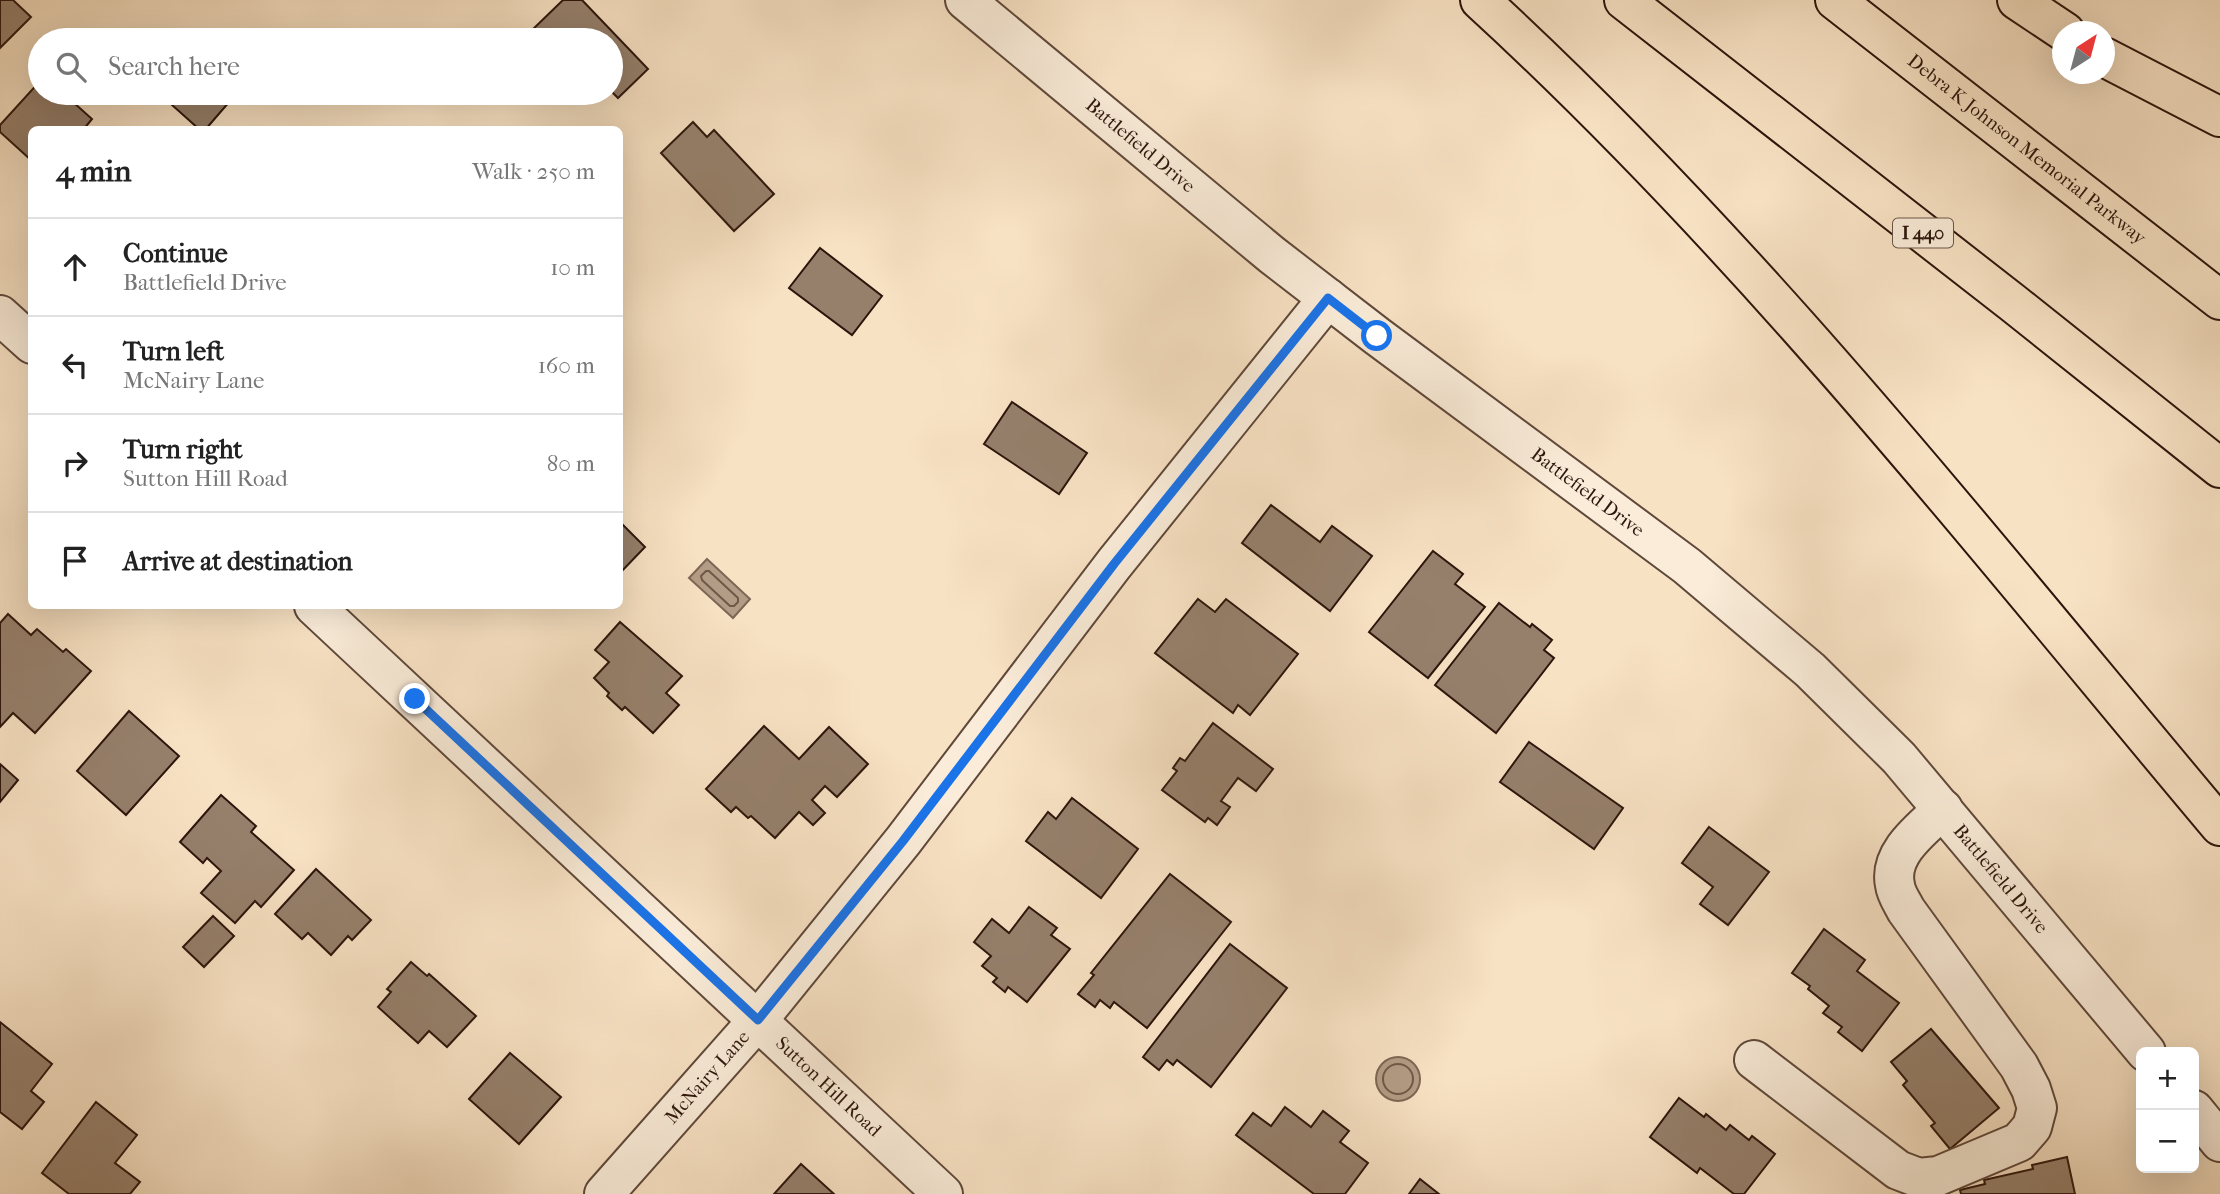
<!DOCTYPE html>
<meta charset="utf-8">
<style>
:root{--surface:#fff;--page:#f2f2f2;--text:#222;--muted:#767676;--line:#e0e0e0}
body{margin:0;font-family:"IM FELL French Canon",serif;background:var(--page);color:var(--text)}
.controls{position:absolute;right:21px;bottom:21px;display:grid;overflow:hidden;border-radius:10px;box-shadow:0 7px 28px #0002}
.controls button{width:63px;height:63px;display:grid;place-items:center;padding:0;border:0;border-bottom:2px solid var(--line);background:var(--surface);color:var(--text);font:35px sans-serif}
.compass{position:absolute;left:2052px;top:21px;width:63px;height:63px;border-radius:50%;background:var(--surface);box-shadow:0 7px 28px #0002;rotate:36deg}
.stop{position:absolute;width:21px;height:21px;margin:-16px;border:5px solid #1a73e8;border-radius:50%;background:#fff}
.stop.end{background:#1a73e8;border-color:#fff;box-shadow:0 2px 7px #0008}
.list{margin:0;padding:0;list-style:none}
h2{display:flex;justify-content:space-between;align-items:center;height:91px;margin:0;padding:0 28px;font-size:30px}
h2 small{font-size:23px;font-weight:400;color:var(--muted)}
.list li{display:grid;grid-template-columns:46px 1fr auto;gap:21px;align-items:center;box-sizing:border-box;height:98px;padding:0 28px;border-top:2px solid var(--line)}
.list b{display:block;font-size:26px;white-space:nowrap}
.list p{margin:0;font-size:23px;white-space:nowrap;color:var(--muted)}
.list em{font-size:23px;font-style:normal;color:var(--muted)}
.icon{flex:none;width:38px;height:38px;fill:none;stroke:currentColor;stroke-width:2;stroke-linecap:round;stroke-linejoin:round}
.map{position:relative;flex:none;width:2220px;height:1194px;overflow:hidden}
.search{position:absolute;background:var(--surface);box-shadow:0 7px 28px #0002;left:28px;top:28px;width:595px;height:77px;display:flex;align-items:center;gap:18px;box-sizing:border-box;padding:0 24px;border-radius:38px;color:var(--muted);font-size:26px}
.panel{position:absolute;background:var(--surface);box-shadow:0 7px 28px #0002;left:28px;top:126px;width:595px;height:483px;border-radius:10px}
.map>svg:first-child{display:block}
</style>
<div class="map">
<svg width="2220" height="1194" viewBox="0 0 2220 1194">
<rect width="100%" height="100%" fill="#f8e2c4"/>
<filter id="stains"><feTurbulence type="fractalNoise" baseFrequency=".00286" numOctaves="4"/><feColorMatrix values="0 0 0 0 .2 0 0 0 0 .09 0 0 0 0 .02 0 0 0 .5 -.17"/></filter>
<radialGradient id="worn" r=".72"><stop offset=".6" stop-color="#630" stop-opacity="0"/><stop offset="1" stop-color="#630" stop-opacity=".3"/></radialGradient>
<g fill="#b39c85" stroke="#7d6655" stroke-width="2">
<polygon points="707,559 750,599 733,618 689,578"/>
<circle cx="1398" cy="1079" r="22"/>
</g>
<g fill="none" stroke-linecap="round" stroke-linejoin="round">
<g stroke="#705848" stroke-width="2">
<polygon points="706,571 709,571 738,598 738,602 734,606 730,606 702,580 701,576"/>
<circle cx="1398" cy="1079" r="15"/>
</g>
</g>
<g fill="#96806c" stroke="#2c150c" stroke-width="2">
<polygon points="0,0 13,0 31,17 0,48"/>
<polygon points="563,0 582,0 648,69 618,98 611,91 611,40 538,40 530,32"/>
<polygon points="40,81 40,93 63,93 92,119 83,130 32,130 32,161 0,132 0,125"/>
<polygon points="183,93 222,93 230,101 205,130 200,130 172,105"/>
<polygon points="693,122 707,137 714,130 774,194 734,231 661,153"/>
<polygon points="820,248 882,296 852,335 789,288"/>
<polygon points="1012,402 1087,453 1059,494 984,444"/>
<polygon points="1271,505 1320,542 1332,526 1372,556 1330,611 1242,543"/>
<polygon points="620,522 645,547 620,573"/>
<polygon points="1433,551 1463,574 1455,584 1485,607 1428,678 1369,632"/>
<polygon points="1198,599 1215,612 1226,599 1298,654 1250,715 1238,705 1233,713 1155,653"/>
<polygon points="1499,603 1530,627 1532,624 1552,640 1544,650 1554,658 1496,733 1435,685"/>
<polygon points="8,614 31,635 37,629 63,652 66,649 91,671 35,733 13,713 0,727 0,623"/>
<polygon points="620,622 682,676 666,693 679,705 653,733 625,707 622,710 607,696 609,693 594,678 609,662 595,650"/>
<polygon points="129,711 179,756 126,815 77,771"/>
<polygon points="1213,723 1273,769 1256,791 1238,778 1221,801 1230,807 1217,825 1208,818 1205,822 1162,790 1177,771 1173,768 1180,758 1185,761"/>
<polygon points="764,726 799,759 829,727 868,764 837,797 825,786 812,800 825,813 813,825 799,812 775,838 751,816 748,818 736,807 731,812 706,789"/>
<polygon points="1529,742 1623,808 1594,849 1500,782"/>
<polygon points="0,764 18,780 0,802"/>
<polygon points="221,795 256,826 251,832 294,870 261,907 255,901 235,923 201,893 221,871 207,858 203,863 180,842"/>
<polygon points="1072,798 1138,849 1101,898 1026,841 1048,812 1056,819"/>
<polygon points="1709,827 1769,872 1728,925 1700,904 1713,887 1682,863"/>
<polygon points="316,869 371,920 352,940 348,936 331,955 308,933 302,939 275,914"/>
<polygon points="1170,874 1231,922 1147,1028 1114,1002 1110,1008 1100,1000 1095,1007 1078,994 1094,975 1091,973"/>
<polygon points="1029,907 1057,928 1051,935 1070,949 1027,1002 1008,987 1005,992 993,982 997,978 982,966 991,956 974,942 992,919 1009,933"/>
<polygon points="213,916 234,936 204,967 183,947"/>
<polygon points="1824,929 1865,960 1857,971 1899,1003 1862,1051 1838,1032 1842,1027 1823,1013 1829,1006 1808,989 1810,986 1792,973"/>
<polygon points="1230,944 1287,988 1211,1087 1177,1060 1173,1065 1167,1060 1159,1070 1143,1057"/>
<polygon points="411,962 427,976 429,974 476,1016 447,1047 429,1031 418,1043 378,1007 391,992 387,989"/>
<polygon points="0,1022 52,1064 31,1091 44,1102 22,1129 0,1112"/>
<polygon points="1931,1029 1999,1108 1950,1149 1931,1126 1935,1123 1903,1085 1907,1081 1891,1062"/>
<polygon points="510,1053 561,1097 519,1144 469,1099"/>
<polygon points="1679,1098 1704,1117 1706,1114 1726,1130 1730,1125 1749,1140 1752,1136 1775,1154 1744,1194 1734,1194 1700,1168 1697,1173 1650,1137"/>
<polygon points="96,1102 137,1135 115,1163 140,1182 130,1194 69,1194 42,1173"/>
<polygon points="1285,1107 1311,1127 1323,1111 1349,1131 1340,1142 1368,1163 1345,1194 1314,1194 1236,1135 1253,1113 1271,1126"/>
<polygon points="2067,1157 2075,1194 1961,1194 1960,1190 1985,1184 1984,1180 2033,1169 2032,1165"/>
<polygon points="801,1164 834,1194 774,1194"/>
<polygon points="1420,1179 1439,1194 1409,1194"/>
</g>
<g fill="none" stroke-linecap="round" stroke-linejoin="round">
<g stroke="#5f483a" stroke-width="42">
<g id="minor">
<path id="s1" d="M965,0L1272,255L1377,336L1687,566L1810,670L1899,758L2146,1052"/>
<polyline points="0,315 32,344"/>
<path id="s2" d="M314,606L943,1194"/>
<path d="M1754,1060L1898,1170L1919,1178L1938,1176L2019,1142L2032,1127L2037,1108L2031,1089L2019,1066L1906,910C1902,902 1896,894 1895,885C1888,853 1923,828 1943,809"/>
<polyline points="2194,1110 2220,1142"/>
<path id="s3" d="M604,1194L758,1020L903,841L1114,564L1328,298"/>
</g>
</g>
<g stroke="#2c150c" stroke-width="42">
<g id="highway">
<path d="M1480,0C1753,250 1982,543 2220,826"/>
<polyline points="1624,0 2013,303 2220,468"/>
<path id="s4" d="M1835,0L2220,300"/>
<polyline points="2017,0 2065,32"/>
<polyline points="2104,57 2220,117"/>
</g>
</g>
<use href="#minor" stroke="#faecd9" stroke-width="38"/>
<use href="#highway" stroke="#f8e2c4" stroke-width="38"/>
</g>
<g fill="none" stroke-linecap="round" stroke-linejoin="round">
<polyline stroke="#1a73e8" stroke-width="9" points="415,699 758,1020 903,841 1114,564 1328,298 1377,336"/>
</g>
<g text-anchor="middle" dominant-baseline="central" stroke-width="5" stroke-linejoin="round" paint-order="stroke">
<rect fill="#faecd9" stroke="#6a564a" stroke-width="2" x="1893" y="218.5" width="60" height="29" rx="5"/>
<g font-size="18" font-weight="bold" fill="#2c150c">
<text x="1923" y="233">I 440</text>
</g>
<g font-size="19" fill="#2c150c" stroke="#faecd9">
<text stroke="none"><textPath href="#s1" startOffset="228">Battlefield Drive</textPath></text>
<text stroke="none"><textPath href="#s4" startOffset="243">Debra K Johnson Memorial Parkway</textPath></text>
<text stroke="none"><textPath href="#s1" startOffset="794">Battlefield Drive</textPath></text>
<text stroke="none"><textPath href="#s1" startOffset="1362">Battlefield Drive</textPath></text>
<text stroke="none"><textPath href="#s3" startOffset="156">McNairy Lane</textPath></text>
<text stroke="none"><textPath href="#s2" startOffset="704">Sutton Hill Road</textPath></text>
</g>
</g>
<rect width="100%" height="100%" filter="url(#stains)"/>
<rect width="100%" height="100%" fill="url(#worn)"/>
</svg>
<div class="controls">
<button>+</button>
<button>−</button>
</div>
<svg class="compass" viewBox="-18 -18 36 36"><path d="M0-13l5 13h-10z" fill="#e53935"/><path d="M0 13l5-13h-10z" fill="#767676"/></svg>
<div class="stop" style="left:1377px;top:336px"></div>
<div class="stop end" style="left:415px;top:699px"></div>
<div class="search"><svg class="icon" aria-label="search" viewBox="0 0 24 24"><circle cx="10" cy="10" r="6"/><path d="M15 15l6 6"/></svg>Search here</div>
<section class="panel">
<h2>4 min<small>Walk · 250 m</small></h2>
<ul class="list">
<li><svg class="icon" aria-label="ahead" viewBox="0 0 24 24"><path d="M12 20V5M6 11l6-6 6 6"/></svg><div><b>Continue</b><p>Battlefield Drive</p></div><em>10 m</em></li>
<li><svg class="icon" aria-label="left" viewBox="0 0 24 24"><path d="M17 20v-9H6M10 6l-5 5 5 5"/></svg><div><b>Turn left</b><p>McNairy Lane</p></div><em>160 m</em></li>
<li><svg class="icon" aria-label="right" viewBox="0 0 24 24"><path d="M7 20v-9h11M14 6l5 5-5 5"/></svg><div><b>Turn right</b><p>Sutton Hill Road</p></div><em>80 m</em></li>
<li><svg class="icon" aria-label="arrive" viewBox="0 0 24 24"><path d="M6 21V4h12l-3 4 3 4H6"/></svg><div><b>Arrive at destination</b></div></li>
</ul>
</section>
</div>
